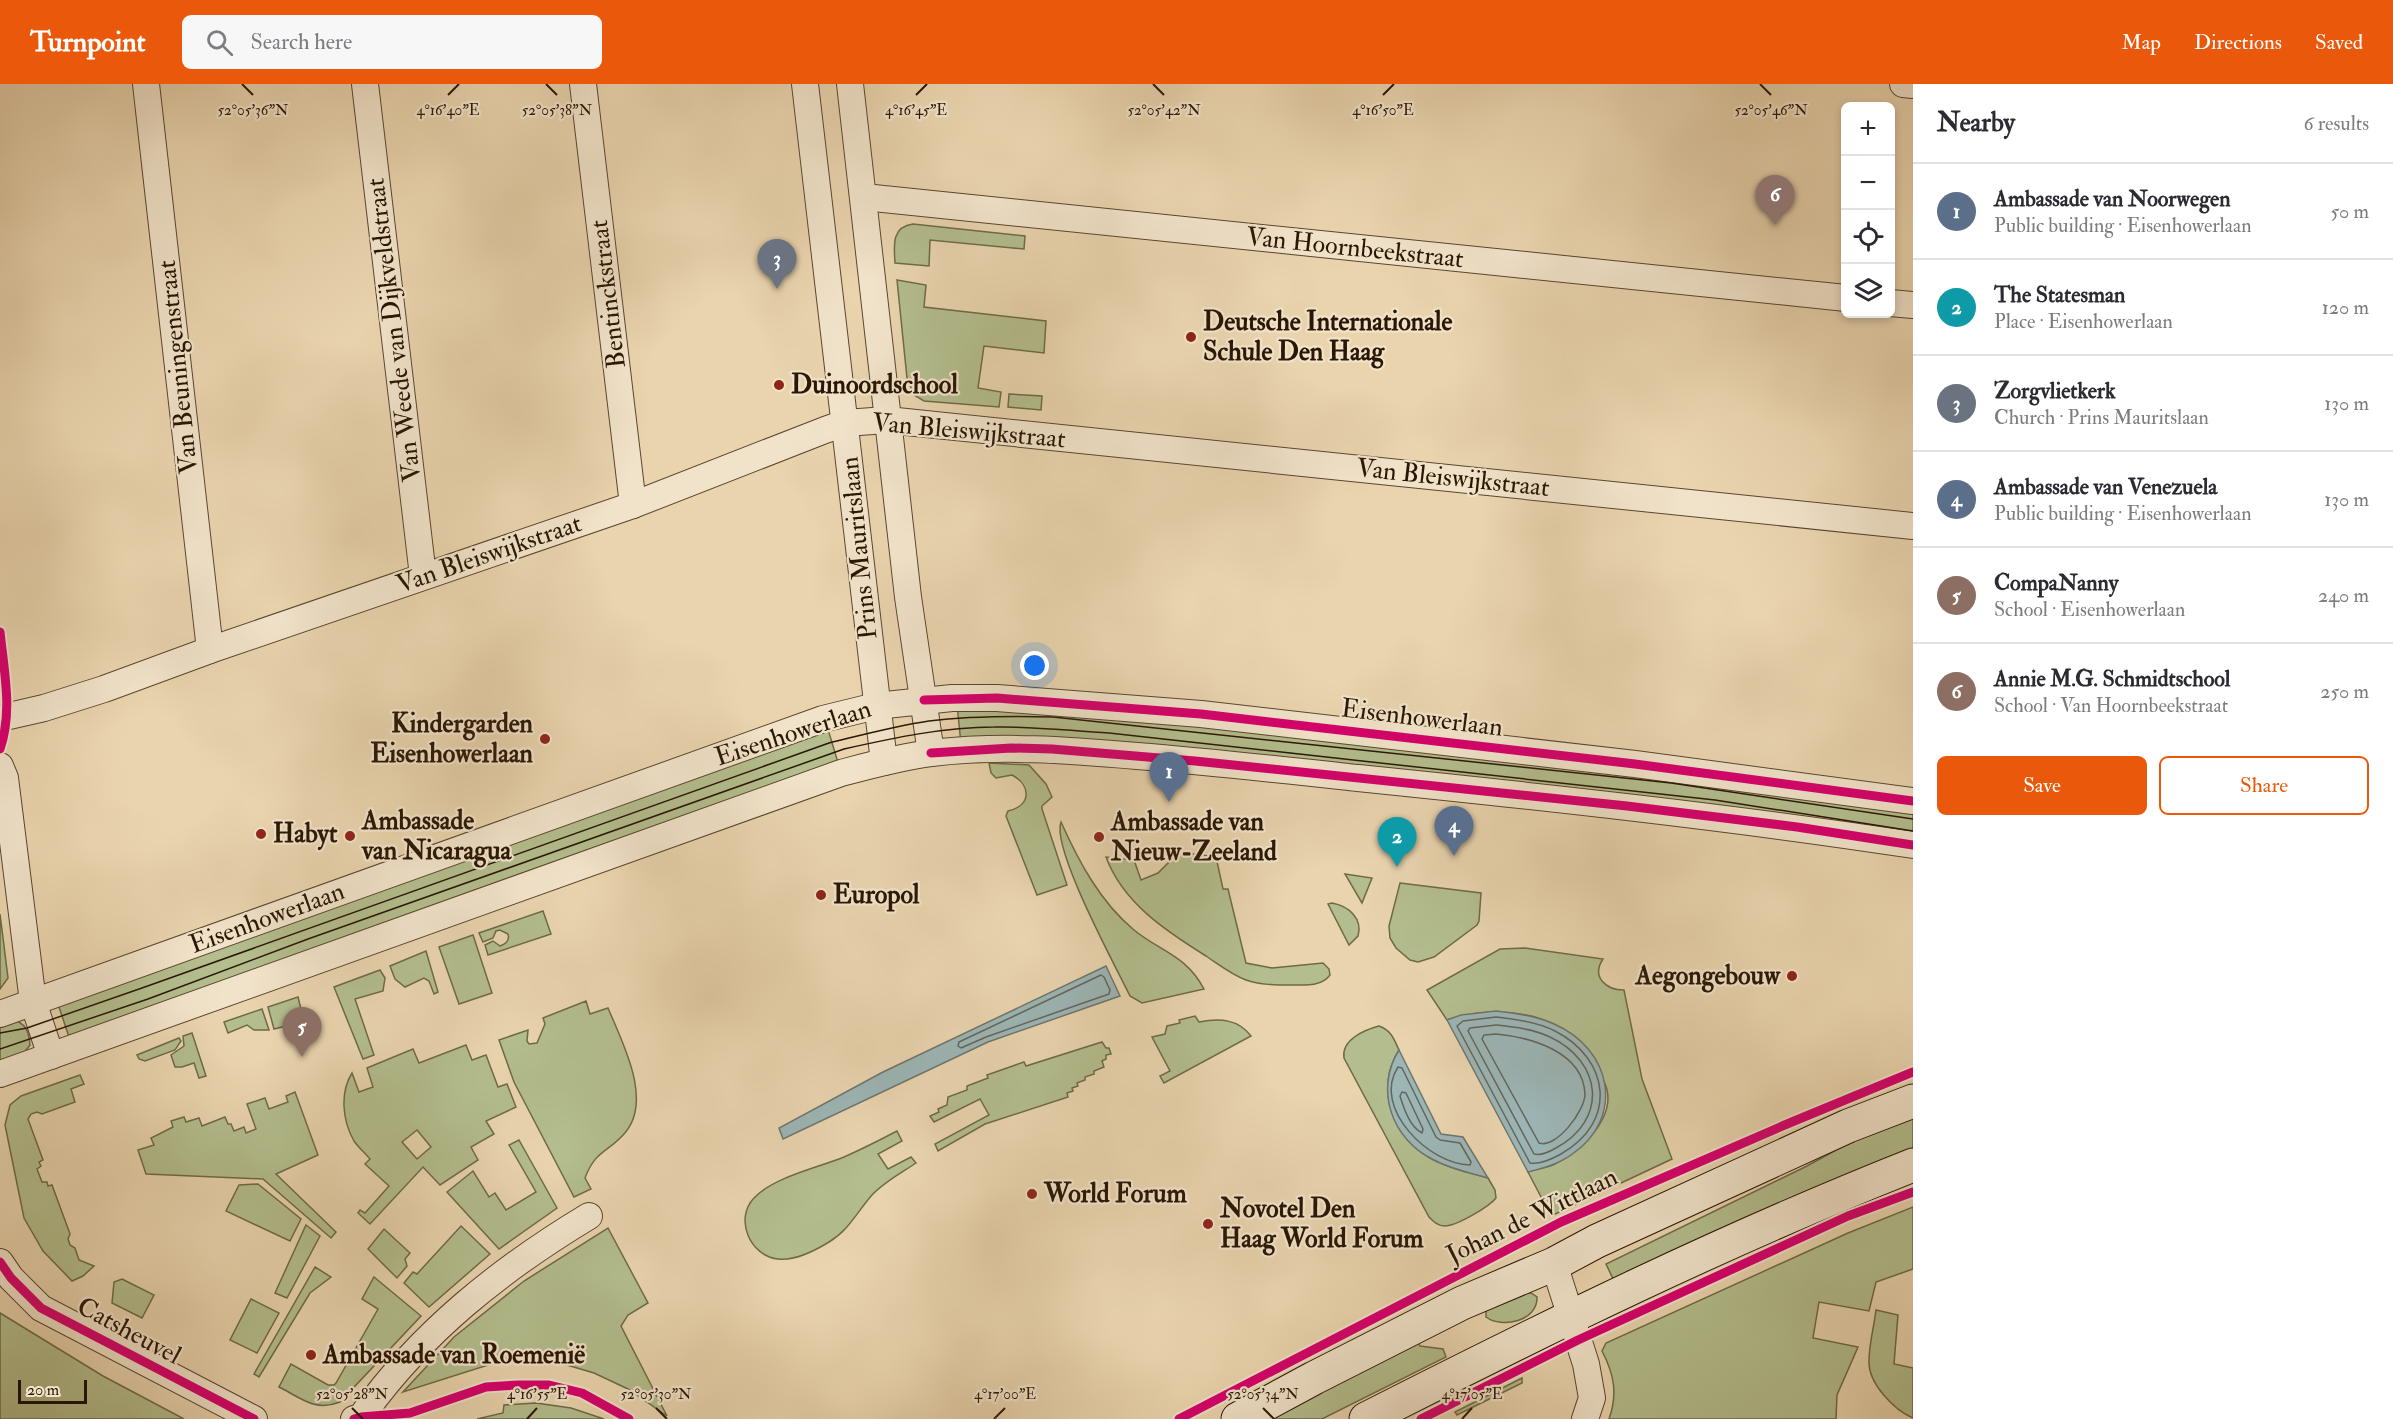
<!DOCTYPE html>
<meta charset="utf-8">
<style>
:root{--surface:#fff;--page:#f7f7f7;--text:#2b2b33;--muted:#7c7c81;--line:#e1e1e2;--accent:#ea580c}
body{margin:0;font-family:"IM FELL Double Pica",serif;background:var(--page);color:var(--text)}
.controls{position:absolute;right:18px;top:18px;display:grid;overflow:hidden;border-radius:9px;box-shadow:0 3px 9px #0003}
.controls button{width:54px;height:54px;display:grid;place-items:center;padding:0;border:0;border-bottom:2px solid var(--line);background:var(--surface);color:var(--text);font:30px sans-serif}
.scale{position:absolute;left:18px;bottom:15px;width:69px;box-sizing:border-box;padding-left:6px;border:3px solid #2a1604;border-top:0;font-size:16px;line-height:21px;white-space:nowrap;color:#2a1604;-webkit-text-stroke:4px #f1e3ca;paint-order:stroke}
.you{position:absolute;left:1035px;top:582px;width:21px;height:21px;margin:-15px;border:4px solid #fff;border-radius:50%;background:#1a73e8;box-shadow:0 0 0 9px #1a73e833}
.badge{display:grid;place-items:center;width:39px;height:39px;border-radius:50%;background:var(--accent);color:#fff;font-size:20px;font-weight:700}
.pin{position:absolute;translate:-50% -50px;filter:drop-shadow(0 2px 3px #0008)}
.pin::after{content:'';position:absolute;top:32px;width:21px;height:18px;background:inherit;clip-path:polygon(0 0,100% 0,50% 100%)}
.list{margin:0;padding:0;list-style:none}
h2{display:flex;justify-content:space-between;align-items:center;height:78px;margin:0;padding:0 24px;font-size:26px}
h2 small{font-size:20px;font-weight:400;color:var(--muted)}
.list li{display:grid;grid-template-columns:39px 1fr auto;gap:18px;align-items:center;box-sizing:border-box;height:96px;padding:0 24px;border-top:2px solid var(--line)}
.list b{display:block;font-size:22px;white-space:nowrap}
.list p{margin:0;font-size:20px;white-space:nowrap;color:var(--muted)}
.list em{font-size:20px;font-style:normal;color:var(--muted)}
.actions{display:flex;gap:12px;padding:18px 24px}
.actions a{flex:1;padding:14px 0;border:2px solid var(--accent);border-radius:9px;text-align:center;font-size:21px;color:var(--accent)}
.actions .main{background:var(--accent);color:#fff}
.icon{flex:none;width:33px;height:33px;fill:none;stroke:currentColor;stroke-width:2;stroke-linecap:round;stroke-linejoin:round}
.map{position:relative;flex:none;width:1913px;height:1335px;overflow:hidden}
header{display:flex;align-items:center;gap:36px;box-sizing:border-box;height:84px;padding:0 30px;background:var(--accent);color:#fff}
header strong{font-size:28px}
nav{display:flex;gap:33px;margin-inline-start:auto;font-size:21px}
.search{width:420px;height:54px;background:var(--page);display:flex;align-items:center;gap:15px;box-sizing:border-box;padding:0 21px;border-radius:9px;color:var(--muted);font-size:22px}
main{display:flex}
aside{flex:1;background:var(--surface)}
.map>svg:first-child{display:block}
</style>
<header>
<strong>Turnpoint</strong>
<div class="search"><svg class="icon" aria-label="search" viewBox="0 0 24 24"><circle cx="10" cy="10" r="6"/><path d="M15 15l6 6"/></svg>Search here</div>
<nav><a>Map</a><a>Directions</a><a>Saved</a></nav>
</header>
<main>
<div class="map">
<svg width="1913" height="1335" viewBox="0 0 1913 1335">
<rect width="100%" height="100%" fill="#e9d4ae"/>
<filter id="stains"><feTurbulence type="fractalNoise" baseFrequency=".00333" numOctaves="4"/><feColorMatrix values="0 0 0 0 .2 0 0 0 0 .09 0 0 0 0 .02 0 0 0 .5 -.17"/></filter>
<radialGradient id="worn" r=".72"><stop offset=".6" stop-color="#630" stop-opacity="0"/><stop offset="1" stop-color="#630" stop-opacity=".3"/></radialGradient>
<g fill="#b3bd8d" stroke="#6e6a48" stroke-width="1.5" fill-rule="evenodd">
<path d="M913,140L1025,152L1024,165L930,156L929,182L895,179C894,162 891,143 913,140Z"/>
<polygon points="897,196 926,201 924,223 1046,237 1044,269 984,262 978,304 1001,308 999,323 924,317 914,311 907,294"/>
<polygon points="1009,310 1042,312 1041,326 1008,323"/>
<polygon points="957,620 1046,620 1913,723 1913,756 961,660"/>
<polygon points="827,642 839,682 70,956 57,917"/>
<path d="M989,679L1029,681L1046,700L1052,713L1042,722V725L1067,801L1037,811L1006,732L1008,727C1031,722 1032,702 1012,691L996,694L991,689Z"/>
<path d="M1061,738C1078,776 1100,818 1134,846C1161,868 1186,871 1204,905L1142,919L1130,912C1116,883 1051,764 1061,738Z"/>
<path d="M1179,768L1216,773L1223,805H1228L1246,879L1272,884L1323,879L1329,885L1330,891C1321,903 1305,901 1292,901C1276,901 1260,901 1246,896C1232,891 1218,880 1206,872C1166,847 1123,819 1106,773L1134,776L1141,796L1158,789Z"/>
<polygon points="1345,790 1372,794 1362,819"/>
<polygon points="1400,799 1481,809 1479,837 1477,841 1434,873 1418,878 1410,876 1396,864 1390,854 1389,842"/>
<path d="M1332,819C1349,822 1363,835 1358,852L1349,861L1328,820Z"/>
<path d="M543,827L551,850L488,871L485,861L493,857L500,862C506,860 510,857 508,850L500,846L496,847L493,854L483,858L479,849Z"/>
<polygon points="0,830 8,894 0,905"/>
<polygon points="473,851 492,909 459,920 439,863"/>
<path d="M1525,864L1603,875C1591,893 1606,906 1624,906L1642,995L1672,1075L1551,1132L1528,1088C1537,1085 1547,1084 1555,1080C1579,1069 1614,1036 1607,1006C1606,1000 1602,994 1600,989C1594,973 1585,959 1570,949C1534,925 1487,923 1447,936L1427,906L1500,865Z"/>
<polygon points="426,867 438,908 434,910 429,897 424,894 405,903 395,895 390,882"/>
<polygon points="380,886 385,894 383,907 355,915 374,971 363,975 334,903"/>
<polygon points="298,913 305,941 298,939 274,945 268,923"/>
<path d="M586,917L590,930L608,924C622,958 654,1017 624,1050C607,1069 595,1067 585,1094L591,1105L574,1113L514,998L499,956L528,946L527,957L529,960L537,959L545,940L543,934Z"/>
<polygon points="262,925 269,946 254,946 247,941 228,949 224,938"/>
<path d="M1195,932L1199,938C1220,934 1238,935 1251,952L1164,999L1160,992L1170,987L1152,953L1165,950L1167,942L1180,939L1179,936Z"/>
<path d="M11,935C26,939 29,947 30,961L20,974L0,982V939Z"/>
<path d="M1379,942C1391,946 1394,955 1399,966C1375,1005 1392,1052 1430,1074C1447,1084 1469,1088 1488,1094L1495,1106L1496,1114C1489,1123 1456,1142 1445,1142C1438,1142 1434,1138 1429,1133L1344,974C1341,956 1364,946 1379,942Z"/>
<polygon points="192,949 206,992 199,994 194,979 182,983 175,983 171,971 184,962 183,952"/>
<polygon points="179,954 181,957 175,966 145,977 139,975 137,971"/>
<polygon points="1102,958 1106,964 1109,964 1111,970 1106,971 1106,975 1102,977 1104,983 1094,987 1094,990 1085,993 1085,996 1077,999 1078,1002 1072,1004 1073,1007 1067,1009 1068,1013 985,1040 938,1067 935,1060 989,1031 980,1015 934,1038 930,1032 939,1028 938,1025 947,1021 948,1013 967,1006 967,1002 988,994 987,991 1024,978 1026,982"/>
<path d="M466,961L472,976L486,971L498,1003L507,1000L516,1023L486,1037L494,1050L471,1063L478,1076L440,1101L423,1083L370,1140L358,1129L360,1126L365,1129L389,1102L365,1080L370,1075C365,1069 358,1063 354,1057C342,1036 340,1008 352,989L359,1008L373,1003L367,984L413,965L419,979ZM417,1046L431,1063L417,1075L402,1058Z"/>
<polygon points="80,991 84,1000 71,1005 75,1018 42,1030 37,1028 31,1030 28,1035 43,1076 39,1078 41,1082 37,1085 42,1098 47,1098 48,1102 52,1101 70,1150 68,1155 70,1161 75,1164 79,1176 94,1182 83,1192 72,1197 43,1167 24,1134 5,1041 10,1021 21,1012"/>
<polygon points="295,1008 318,1071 276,1090 336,1148 331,1154 263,1095 146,1090 138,1066 154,1061 151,1054 173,1043 171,1037 184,1033 186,1038 199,1034 202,1042 225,1033 228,1040 231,1040 234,1047 244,1043 246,1049 256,1045 247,1020 265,1014 269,1025 288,1018 286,1012"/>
<polygon points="1913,1030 1913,1064 1831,1097 1615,1199 1606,1180 1805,1083 1860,1053"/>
<path d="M897,1047L902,1057L878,1070L888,1085L911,1073L916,1079C901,1089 884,1098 872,1111C857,1128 849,1146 829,1158C816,1166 794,1177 778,1175C750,1172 734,1135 754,1114C774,1093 817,1084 844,1073C862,1065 880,1056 897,1047Z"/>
<polygon points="519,1056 557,1124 499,1165 447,1108 473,1087 489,1113 495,1109 506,1126 536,1108 509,1061"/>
<polygon points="258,1100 301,1135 290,1157 226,1127 239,1101"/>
<path d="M1913,1123V1185L1876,1198L1869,1227L1819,1218L1813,1254L1858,1263L1837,1311L1836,1335H1609C1618,1310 1614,1290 1602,1267L1606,1259L1848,1149Z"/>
<polygon points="306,1141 320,1152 287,1214 275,1209"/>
<polygon points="461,1142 490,1170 429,1223 404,1199 413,1188 417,1190"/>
<polygon points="608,1144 648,1219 628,1231 621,1242 667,1332 628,1305 594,1289 550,1276 507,1275 403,1308 454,1253 524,1197"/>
<polygon points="384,1145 410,1169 405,1175 407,1182 397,1194 368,1165"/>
<polygon points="315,1183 331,1193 310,1209 259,1293 254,1290"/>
<path d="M374,1193L421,1232L340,1318C315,1328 301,1314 279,1303L291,1280L328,1301H334L336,1299L378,1225L362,1215Z"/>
<polygon points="122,1195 154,1211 142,1234 112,1219 114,1198"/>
<path d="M1519,1209H1531L1537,1213C1538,1237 1502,1245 1486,1233V1226Z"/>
<polygon points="251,1215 279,1229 257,1269 230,1256"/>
<path d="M1876,1226L1898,1231L1894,1280L1913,1284V1334C1894,1326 1868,1299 1869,1277C1869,1260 1874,1243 1876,1226Z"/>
<polygon points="0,1229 103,1292 184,1335 0,1335"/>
<polygon points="1417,1256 1420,1262 1443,1265 1446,1273 1322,1335 1261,1335"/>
<polygon points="1522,1294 1522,1299 1457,1331 1455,1328"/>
<polygon points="536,1319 571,1324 604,1335 477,1335 503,1329 504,1321"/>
</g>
<g fill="#9cb5b5" stroke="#6e756e" stroke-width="1.5">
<polygon points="1106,882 1120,912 988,958 783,1055 779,1044 883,988"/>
<path d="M1496,927C1516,929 1536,932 1554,940C1612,965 1626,1034 1571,1071C1558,1080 1543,1084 1528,1088L1447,936L1461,931Z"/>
<path d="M1399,966L1441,1050L1463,1053L1488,1094C1470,1089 1451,1085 1434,1076C1392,1056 1374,1006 1399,966Z"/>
</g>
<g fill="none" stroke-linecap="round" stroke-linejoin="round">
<g stroke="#63665c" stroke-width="1.5">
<polygon points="1101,891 1104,893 1110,906 1109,910 986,953 961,964 958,962 959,958"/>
<path d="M1496,933C1516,935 1537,938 1555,947C1610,975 1618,1038 1561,1070C1552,1075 1540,1081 1530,1079L1457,942L1463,937Z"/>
<path d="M1496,941C1514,943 1533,945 1550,953C1603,978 1608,1036 1556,1064C1549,1068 1541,1072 1534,1070L1468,947L1470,944Z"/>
<path d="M1496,950C1529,953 1583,967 1585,1010C1585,1027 1556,1065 1539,1059L1482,955L1484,951Z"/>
<path d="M1398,983L1402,984L1436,1053L1440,1056L1460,1059L1471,1078L1470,1081C1430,1081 1371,1024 1398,983Z"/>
<path d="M1402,1008L1406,1009L1423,1045L1422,1049C1410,1043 1404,1025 1400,1012Z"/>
</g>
<g stroke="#5a462e" stroke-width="28">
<g id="minor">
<polyline points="146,0 210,566"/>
<polyline points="365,0 423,492"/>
<polyline points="583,0 633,421"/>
<polyline points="805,0 884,678"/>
<polyline points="850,0 908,513 931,669"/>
<polyline points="1903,0 1913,1"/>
<polyline points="864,113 1846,214"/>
<polyline points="1890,219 1913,221"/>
<polyline points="0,634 44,624 104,605 210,566 633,421 825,346 845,339 887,336 1913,442"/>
<polyline points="0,682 5,694 33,918 51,972"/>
<polyline points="0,930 823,635 876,622 952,614 997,614 1201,630 1635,680 1913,717"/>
<path d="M0,990L841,689C871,681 900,673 931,669C1000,661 1068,666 1137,672C1211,678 1284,686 1358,694C1544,713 1729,733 1913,761"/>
<polyline points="0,1178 11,1194 41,1224 254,1335"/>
<polyline points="1554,1180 1586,1280 1592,1314 1585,1335"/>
<path d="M354,1335L361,1333C421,1248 501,1185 589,1132"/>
</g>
</g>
<g stroke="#2a1604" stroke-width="35">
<g id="secondary">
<polyline points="1238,1335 1314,1294 1462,1219 1554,1180 1597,1157 1848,1042 1913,1017"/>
<path d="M1366,1335C1545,1244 1726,1155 1913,1081"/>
</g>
</g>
<use href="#minor" stroke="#f1e3ca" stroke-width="26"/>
<use href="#secondary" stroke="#f1e3ca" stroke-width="33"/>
<g stroke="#2a1604" stroke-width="1.5">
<path d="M0,949L27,944L142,904L829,659C862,651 895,642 929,637C970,632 1012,632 1053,633L1671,699L1913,735"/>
<path d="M0,965L148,915L308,855L844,665C893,654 944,643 994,643C1032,642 1071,647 1109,649L1715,716L1913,747"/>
</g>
<g stroke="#f1e3ca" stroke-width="13">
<g id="cycleway">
<path d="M0,548C4,587 13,628 0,665"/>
<polyline points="924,616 997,614 1201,630 1635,680 1913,717"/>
<polyline points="931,669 1011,664 1052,665 1195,677 1627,722 1797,743 1913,761"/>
<polyline points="0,1178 11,1194 41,1224 254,1335"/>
<polyline points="354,1335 361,1333 410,1329 486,1303 518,1301 549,1301 582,1309 629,1335"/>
<polyline points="1179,1335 1561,1138 1787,1040 1913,988"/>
<polyline points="1421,1335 1578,1256 1848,1132 1913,1108"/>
</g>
</g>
<use href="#cycleway" stroke="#d6006c" stroke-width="9"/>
</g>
<path fill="none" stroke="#2a1604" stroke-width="2" d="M242,0L253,11M546,0L557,11M1153,0L1164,11M1760,0L1771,11M448,11L459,0M916,11L927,0M1383,11L1394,0M352,1324L363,1335M656,1324L667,1335M1263,1324L1274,1335M527,1335L537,1324M994,1335L1005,1324M1462,1335L1472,1324"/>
<g fill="#8f2418" stroke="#f1e3ca" stroke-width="2">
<circle cx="1191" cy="253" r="6"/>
<circle cx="779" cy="301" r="6"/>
<circle cx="545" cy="655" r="6"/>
<circle cx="261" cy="750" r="6"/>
<circle cx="350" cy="752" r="6"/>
<circle cx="1099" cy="753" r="6"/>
<circle cx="821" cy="811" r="6"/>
<circle cx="1792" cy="892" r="6"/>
<circle cx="1032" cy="1110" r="6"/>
<circle cx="1208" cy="1140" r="6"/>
<circle cx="311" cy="1271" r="6"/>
</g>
<g text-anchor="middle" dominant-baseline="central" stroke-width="4.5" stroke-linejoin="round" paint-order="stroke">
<g font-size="26" fill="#2a1604" stroke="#f1e3ca">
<text transform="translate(1355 164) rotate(6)">Van Hoornbeekstraat</text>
<text transform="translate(608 210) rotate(-97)">Bentinckstraat</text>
<text transform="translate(394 246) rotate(-97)">Van Weede van Dijkveldstraat</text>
<text transform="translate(178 283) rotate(-96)">Van Beuningenstraat</text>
<text transform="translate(969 347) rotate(5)">Van Bleiswijkstraat</text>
<text transform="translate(1453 394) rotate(6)">Van Bleiswijkstraat</text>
<text transform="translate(859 464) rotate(-96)">Prins Mauritslaan</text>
<text transform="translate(489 470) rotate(-19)">Van Bleiswijkstraat</text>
<text transform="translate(1422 634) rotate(7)">Eisenhowerlaan</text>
<text transform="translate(793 649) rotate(-18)">Eisenhowerlaan</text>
<text transform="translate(267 834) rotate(-20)">Eisenhowerlaan</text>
<text transform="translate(1532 1132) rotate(-26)">Johan de Wittlaan</text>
<text transform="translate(129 1247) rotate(28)">Catsheuvel</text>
</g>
<g font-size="26" font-weight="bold" fill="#2a1604" stroke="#f1e3ca" text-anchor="start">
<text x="1203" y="238">Deutsche Internationale<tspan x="1203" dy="30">Schule Den Haag</tspan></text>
<text x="791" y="301">Duinoordschool</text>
<text x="533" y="640" text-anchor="end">Kindergarden<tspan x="533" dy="30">Eisenhowerlaan</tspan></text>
<text x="362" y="737">Ambassade<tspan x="362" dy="30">van Nicaragua</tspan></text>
<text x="1111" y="738">Ambassade van<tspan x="1111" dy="30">Nieuw-Zeeland</tspan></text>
<text x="273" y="750">Habyt</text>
<text x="833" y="811">Europol</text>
<text x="1780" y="892" text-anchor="end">Aegongebouw</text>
<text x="1044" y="1110">World Forum</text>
<text x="1220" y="1125">Novotel Den<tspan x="1220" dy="30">Haag World Forum</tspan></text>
<text x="323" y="1271">Ambassade van Roemenië</text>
</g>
</g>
<g font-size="15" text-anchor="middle" fill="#2a1604" stroke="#f1e3ca" stroke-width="4.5" stroke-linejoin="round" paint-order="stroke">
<text x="1771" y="31">52°05'46"N</text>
<text x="253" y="31">52°05'36"N</text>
<text x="448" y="31">4°16'40"E</text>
<text x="557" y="31">52°05'38"N</text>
<text x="916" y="31">4°16'45"E</text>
<text x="1164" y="31">52°05'42"N</text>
<text x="1383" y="31">4°16'50"E</text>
<text x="352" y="1315">52°05'28"N</text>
<text x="537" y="1315">4°16'55"E</text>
<text x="1005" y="1315">4°17'00"E</text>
<text x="1263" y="1315">52°05'34"N</text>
<text x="1472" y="1315">4°17'05"E</text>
<text x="656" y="1315">52°05'30"N</text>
</g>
<rect width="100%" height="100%" filter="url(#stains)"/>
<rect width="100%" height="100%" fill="url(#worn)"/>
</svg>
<div class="controls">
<button>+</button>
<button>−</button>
<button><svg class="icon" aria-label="locate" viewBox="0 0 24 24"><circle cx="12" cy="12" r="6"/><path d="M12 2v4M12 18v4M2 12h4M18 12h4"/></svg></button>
<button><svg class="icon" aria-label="layers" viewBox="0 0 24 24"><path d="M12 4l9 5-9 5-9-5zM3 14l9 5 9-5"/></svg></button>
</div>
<div class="scale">20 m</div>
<div class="you"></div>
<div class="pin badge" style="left:1169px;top:718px;background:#5c6f8a">1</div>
<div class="pin badge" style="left:1397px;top:783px;background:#0f9aa8">2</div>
<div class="pin badge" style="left:777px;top:205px;background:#6b7280">3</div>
<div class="pin badge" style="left:1454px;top:772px;background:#5c6f8a">4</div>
<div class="pin badge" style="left:302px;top:973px;background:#8d6e63">5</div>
<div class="pin badge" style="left:1775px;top:141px;background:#8d6e63">6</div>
</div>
<aside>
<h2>Nearby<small>6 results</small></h2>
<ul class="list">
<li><span class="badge" style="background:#5c6f8a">1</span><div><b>Ambassade van Noorwegen</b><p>Public building · Eisenhowerlaan</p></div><em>50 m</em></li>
<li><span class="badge" style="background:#0f9aa8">2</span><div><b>The Statesman</b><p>Place · Eisenhowerlaan</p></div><em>120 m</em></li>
<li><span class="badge" style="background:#6b7280">3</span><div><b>Zorgvlietkerk</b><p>Church · Prins Mauritslaan</p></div><em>130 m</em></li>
<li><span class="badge" style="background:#5c6f8a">4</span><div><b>Ambassade van Venezuela</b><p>Public building · Eisenhowerlaan</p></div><em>130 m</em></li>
<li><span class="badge" style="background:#8d6e63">5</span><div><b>CompaNanny</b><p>School · Eisenhowerlaan</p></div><em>240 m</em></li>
<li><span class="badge" style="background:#8d6e63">6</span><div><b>Annie M.G. Schmidtschool</b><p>School · Van Hoornbeekstraat</p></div><em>250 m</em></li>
</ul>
<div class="actions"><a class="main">Save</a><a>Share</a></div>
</aside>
</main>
